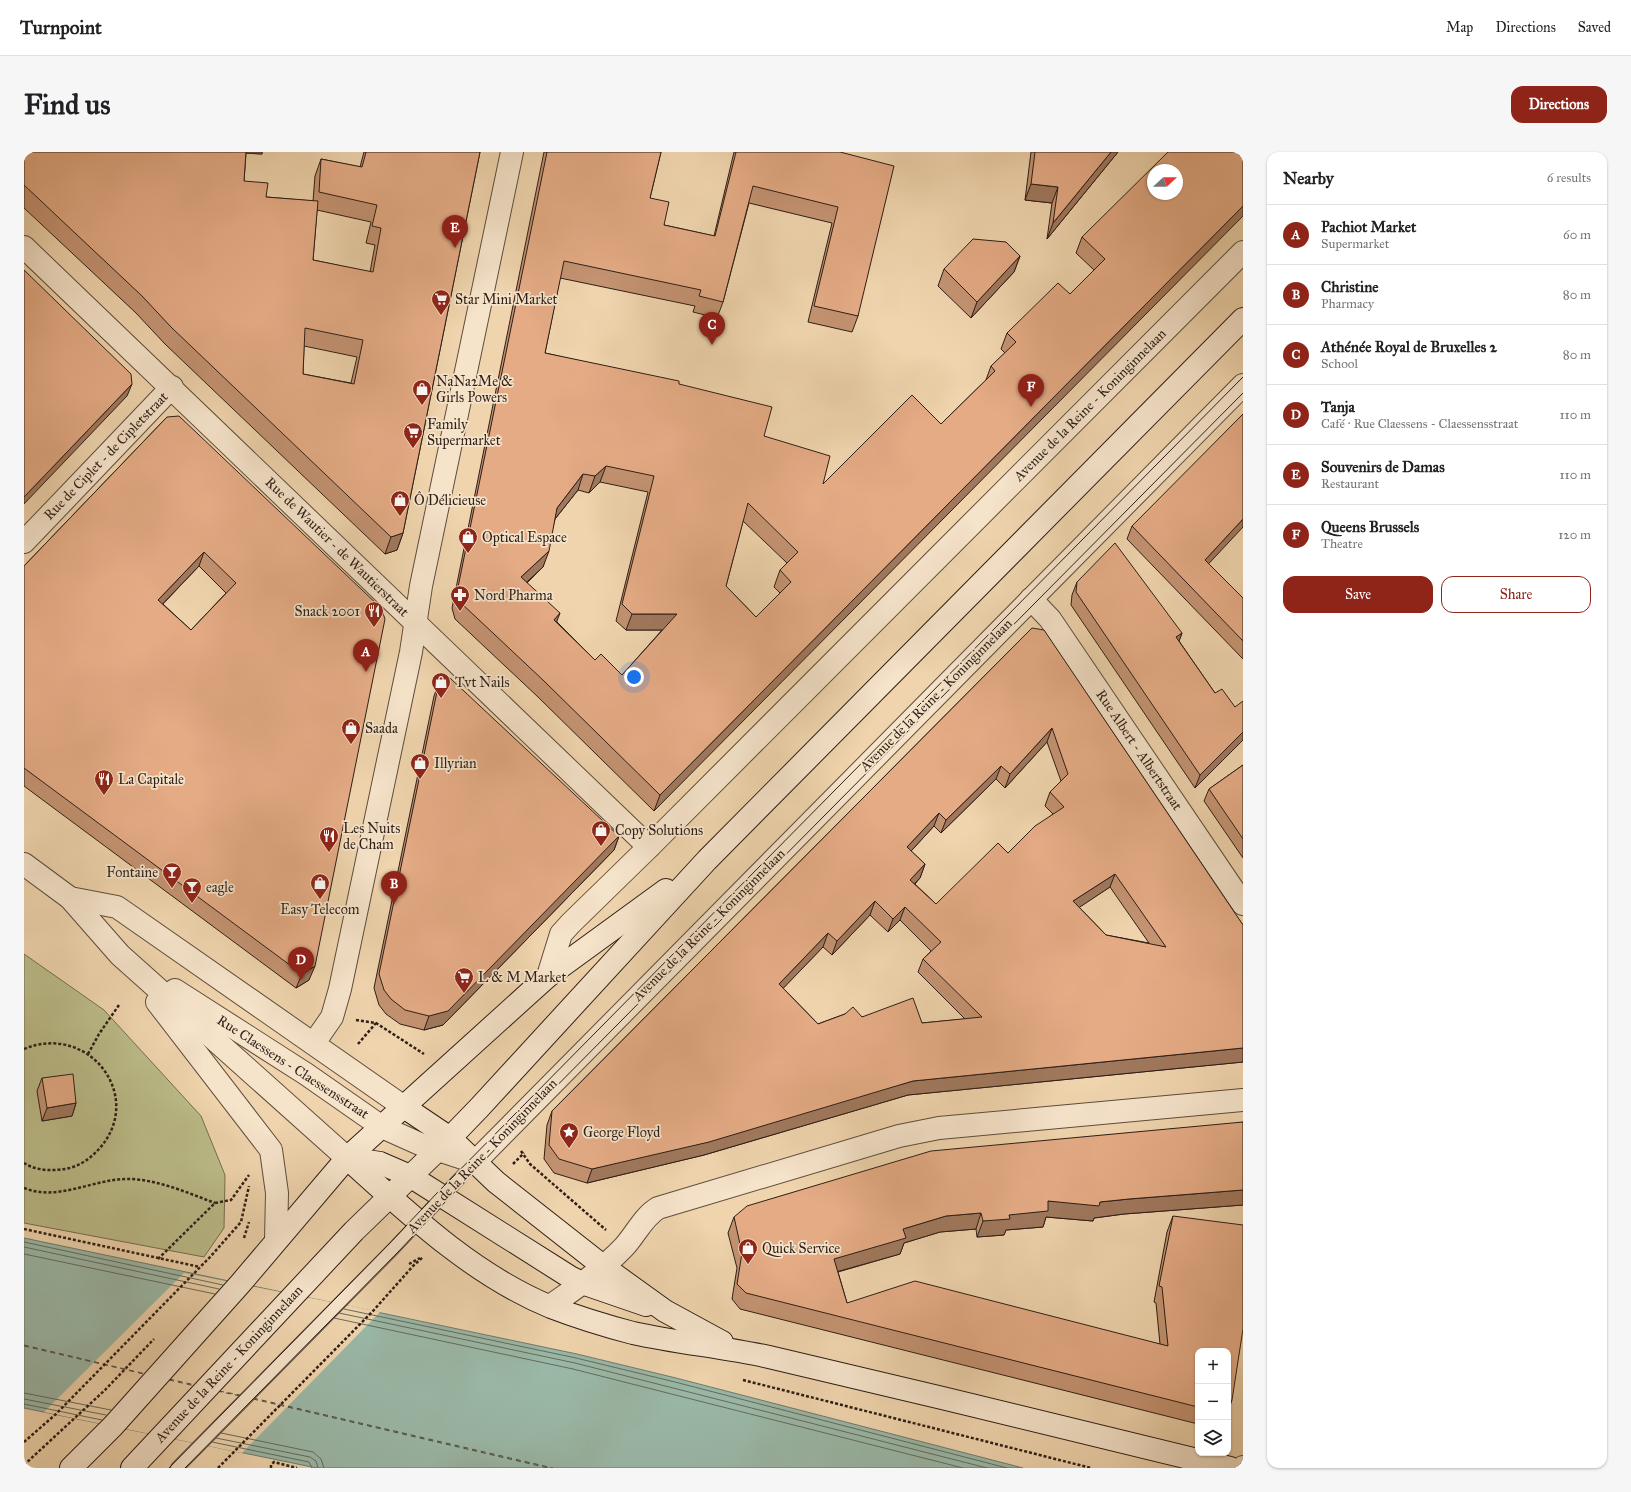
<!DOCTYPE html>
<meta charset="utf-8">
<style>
:root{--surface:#fff;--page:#f6f6f6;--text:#202124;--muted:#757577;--line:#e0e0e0;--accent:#8f2418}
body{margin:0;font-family:"IM FELL Great Primer",serif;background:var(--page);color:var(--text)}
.controls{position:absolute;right:12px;bottom:12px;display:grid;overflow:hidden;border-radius:8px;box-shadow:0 1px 3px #0004}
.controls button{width:36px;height:36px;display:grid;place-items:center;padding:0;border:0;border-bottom:1px solid var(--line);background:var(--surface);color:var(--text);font:20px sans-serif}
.compass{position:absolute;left:1123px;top:12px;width:36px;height:36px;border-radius:50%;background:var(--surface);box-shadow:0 1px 3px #0004;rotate:69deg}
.you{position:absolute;left:610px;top:525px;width:14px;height:14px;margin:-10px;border:3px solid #fff;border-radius:50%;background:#1a73e8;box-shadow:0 0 0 6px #1a73e833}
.badge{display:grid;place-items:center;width:26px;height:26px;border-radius:50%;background:var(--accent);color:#fff;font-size:13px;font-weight:700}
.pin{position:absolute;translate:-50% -33px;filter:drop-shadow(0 1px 2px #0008)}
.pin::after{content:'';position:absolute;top:21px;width:14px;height:12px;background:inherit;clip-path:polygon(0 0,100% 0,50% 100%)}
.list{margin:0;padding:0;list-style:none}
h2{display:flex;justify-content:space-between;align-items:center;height:52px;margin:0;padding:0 16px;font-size:17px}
h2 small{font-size:13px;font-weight:400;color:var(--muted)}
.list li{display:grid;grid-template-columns:26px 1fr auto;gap:12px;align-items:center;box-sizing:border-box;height:60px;padding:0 16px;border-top:1px solid var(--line)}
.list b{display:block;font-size:15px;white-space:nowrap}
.list p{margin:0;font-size:13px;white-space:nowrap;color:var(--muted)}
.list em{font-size:13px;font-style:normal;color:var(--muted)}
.actions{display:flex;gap:8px;padding:12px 16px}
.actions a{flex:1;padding:9px 0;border:1px solid var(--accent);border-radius:12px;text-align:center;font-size:14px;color:var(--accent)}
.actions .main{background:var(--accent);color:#fff}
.icon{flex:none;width:22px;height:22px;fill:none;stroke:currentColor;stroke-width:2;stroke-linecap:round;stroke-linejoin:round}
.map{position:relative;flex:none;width:1219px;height:1316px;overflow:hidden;border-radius:12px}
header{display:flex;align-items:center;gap:24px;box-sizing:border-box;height:56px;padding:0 20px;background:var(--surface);border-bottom:1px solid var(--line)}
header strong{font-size:19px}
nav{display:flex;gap:22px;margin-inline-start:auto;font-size:14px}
.intro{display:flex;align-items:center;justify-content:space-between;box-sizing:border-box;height:96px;padding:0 24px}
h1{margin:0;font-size:28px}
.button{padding:10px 18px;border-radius:12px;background:var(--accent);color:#fff;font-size:14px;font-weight:700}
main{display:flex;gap:24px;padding:0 24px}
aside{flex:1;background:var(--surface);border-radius:12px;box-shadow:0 1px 3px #0004}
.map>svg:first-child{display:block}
</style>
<header>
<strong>Turnpoint</strong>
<nav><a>Map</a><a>Directions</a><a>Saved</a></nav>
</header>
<div class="intro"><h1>Find us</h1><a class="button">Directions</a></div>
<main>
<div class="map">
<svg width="1219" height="1316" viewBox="0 0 1219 1316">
<rect width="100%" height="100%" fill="#efd4ad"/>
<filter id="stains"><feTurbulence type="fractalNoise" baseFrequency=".005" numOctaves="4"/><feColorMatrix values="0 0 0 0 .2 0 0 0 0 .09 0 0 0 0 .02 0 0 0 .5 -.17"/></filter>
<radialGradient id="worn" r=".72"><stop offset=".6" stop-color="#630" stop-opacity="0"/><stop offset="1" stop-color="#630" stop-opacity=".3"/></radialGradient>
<polygon fill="#bbbc89" stroke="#746d50" points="0,802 80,858 177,964 201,1023 200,1076 180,1105 0,1071"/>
<polygon fill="#9ab8a7" stroke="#6f7a6d" points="0,1086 553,1202 652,1226 999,1316 293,1316 0,1256"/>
<polygon fill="#efd4ad" points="160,1121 322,1153 356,1160 218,1301 20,1260"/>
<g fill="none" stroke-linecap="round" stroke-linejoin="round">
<g stroke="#646b5e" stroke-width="1">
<polyline points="0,1090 199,1133"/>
<polyline points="0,1095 195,1137"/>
<polyline points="0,1102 191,1142"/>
<polyline points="320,1157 552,1206 651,1230 983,1316"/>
<polyline points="315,1161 551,1211 963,1316"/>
<polyline points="310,1166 549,1217 939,1316"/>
<polyline points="0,1241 87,1258"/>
<polyline points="0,1247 82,1263"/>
<polyline points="0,1252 78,1268"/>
<polyline points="197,1281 289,1300 297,1307 300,1316"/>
<polyline points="192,1286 286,1305 292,1309 294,1316"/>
<polyline points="188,1290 285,1310 288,1316"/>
</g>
<g stroke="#4e4c42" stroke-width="1" stroke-dasharray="5 4" stroke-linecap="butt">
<polyline points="0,1193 122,1222"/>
<polyline points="0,1194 120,1222"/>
<polyline points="145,1227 171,1233"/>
<polyline points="145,1228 171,1234"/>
<polyline points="193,1239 216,1244"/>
<polyline points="195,1239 216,1243"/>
<polyline points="229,1246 529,1316"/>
<polyline points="229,1247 524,1316"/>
</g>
<g stroke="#5e4c3c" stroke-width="14">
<polyline id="service" points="153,1316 370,1096 451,1010"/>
</g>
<g stroke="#5e4c3c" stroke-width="24">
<g id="minor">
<polyline points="0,95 625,695"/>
<polyline points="0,390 148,235"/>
<polyline points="1007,447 1026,467 1219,752"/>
<polyline points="524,824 537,782 547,771 625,695 1219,100"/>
<polyline points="451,1010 1219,233"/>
<path d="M526,1154C552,1136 578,1118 600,1095C612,1082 619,1065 634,1056L875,984L915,976L1219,948"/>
<polyline points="1219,1316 1219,1315"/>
</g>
</g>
<g stroke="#5e4c3c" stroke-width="24">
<g id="tertiary">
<polyline points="0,712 46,746 96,803 323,1006"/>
<polyline points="46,746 93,755 380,955"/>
<polyline points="151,838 282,922 358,975 396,992 451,1010"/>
<polyline points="133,850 247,998 253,1041 252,1087"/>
<polyline points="290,891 308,865 316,837 387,500 397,434 488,0"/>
</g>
</g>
<g stroke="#2e1e16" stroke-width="24">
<g id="secondary">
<polyline points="380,955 426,986 472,1030 580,1115 641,1159 698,1190"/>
<path d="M323,1006C385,1062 449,1123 527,1155C553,1165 582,1174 609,1181C654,1191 700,1195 745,1205C899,1241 1052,1278 1206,1316"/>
<polyline points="323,1006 356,1011 386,1024 546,1125 558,1131 622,1153"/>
<polyline points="47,1316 89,1274 216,1132 323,1006 524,824 642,738"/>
<polyline points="108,1316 330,1079 426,986 455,956 683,708 1219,167"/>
</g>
</g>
<g stroke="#2e1e16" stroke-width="2.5" stroke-dasharray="3 2" stroke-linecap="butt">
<polyline points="332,868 352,871 400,902"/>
<polyline points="334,892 352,871"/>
<path d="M0,897C65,870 122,945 75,997C66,1007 54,1015 41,1017C27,1019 13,1019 0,1011"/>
<polyline points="64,902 75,882 95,853"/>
<polyline points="497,999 506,1012 582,1078"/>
<polyline points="489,1012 500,1001"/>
<path d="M0,1036C35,1050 70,1026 106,1027C135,1028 164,1041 191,1051"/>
<polyline points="0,1077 176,1115"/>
<polyline points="220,1086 225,1070"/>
<polyline points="134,1107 191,1051 207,1048 225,1023"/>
<polyline points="385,1112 396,1106"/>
<polyline points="719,1228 1067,1316"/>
<polyline points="0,1290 32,1262 187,1104 217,1070 225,1034"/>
<polyline points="0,1313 81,1238 130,1187"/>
<polyline points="194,1316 349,1159 389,1114 399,1105"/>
<polyline points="247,1316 247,1313 250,1310 273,1316"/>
</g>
<use href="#service" stroke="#f5e3ca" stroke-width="12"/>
<use href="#minor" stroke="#f5e3ca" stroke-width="22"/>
<use href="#tertiary" stroke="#f5e3ca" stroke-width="22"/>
<use href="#secondary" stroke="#f5e3ca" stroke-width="22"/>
<g stroke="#2e1e16" stroke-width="1">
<polyline points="145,1316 365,1092 413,1041 1219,225"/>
<polyline points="161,1316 374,1100 491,976 1219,241"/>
</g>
</g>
<g fill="#c49372" stroke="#2e1e16" fill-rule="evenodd">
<path d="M0,0H238V2L222,1L220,29L242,45L289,49L291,24L297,7L336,15L340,0H456L379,381L373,398L361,402L141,192L112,161L0,56ZM293,58L347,70L342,91L351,93L346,120L289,108ZM280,194L333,205L327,231L279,222Z"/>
<path d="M520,0H637L626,46L640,73L690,84L710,0H816L834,164L828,180L784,170L808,71L725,51L699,150L693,166L669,160L671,154L536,126L521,201L655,232L740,284L799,332L917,272L962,228L967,214L981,201L977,197L983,181L1046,142L1070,118L1052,101L1058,85L1219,0L630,659L514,545L431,467L428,456ZM576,330L624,340L592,469L602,478H638L598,523L571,508L533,470L503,431L519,415L531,367L554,338L565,341ZM719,369L763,411L756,418L750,435L756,441L732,465L702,434Z"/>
<polygon points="1007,0 1094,0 1023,87 1028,51 1001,48"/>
<polygon points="996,104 990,120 947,166 914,134 920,117"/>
<path d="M143,265L357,456L285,828L272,836L0,634V414ZM175,414L202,441L167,478L139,452Z"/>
<polygon points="1108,374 1185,412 1219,446 1219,507 1103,387"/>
<polygon points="1053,430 1158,481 1155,489 1191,541 1211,555 1171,636 1047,453 1048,443"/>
<path d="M1008,476L1219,773V910L884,943L680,1003L563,1031L530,1021L520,1007L523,973L528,959ZM1023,590L1037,629L1026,640L1021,654L1029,662L984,701L912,752L891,732L896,726L901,712L887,699L910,674L917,681L972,627L981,636ZM1086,735L1125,791L1082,783L1055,755ZM846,763L864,780L876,768L907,799L899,807L894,820L941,867L898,871L838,865L821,862L794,872L759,836L799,795L808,803Z"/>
<polygon points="415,530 595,684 590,698 419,873 400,878 376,872 362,862 355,853 350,836 410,544"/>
<polygon points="1219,613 1219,706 1180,649 1185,637"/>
<polygon points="18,926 52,951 48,964 18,969 13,939"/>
<polygon points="1219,970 1219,1053 1100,1062 1070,1066 1069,1069 1022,1065 1019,1075 982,1078 980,1083 953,1085 952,1077 916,1080 880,1091 876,1102 814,1120 823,1151 1136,1192 1132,1151 1130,1150 1143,1080 1149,1064 1174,1199 1174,1272 716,1157 708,1147 713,1116 704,1081 710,1065"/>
</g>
<g fill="#a0785d" stroke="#2e1e16">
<polygon points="217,0 238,0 238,2 217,1"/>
<polygon points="1087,0 1094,0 1023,87 1029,71"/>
<polygon points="1007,32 1034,35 1028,51 1001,48"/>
<polygon points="1219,54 1219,64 630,659 636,643"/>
<polygon points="996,104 990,120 947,166 953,150"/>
<polygon points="108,232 103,244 0,352 0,345"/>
<polygon points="582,314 576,330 565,341 571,324"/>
<polygon points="559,322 554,338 527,372 533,356"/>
<polygon points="1219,367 1219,375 1176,421 1181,408"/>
<polygon points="379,381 373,398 361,402 367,385"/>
<polygon points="525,399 519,415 491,441 497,425"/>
<polygon points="180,400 175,414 129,462 134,448"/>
<polygon points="536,461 530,477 530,468"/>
<polygon points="608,462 653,462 647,478 602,478"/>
<polygon points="1158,481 1153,495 1152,485"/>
<polygon points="1028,576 1023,590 981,636 986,622"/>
<polygon points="1219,580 1219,588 1171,636 1176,623"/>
<polygon points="977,614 972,627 917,681 922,668"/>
<polygon points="915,661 910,674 878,709 883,695"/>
<polygon points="595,684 590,698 419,873 400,878 405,864"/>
<polygon points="901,712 896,726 881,741 886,728"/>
<polygon points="1091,722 1086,735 1044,763 1049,749"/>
<polygon points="851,749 846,763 808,803 813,789"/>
<polygon points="881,755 876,768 864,780 869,767"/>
<polygon points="804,781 799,795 750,846 755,832"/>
<polygon points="291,814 285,828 272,836 278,822"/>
<polygon points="1219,896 1219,910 884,943 680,1003 563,1031 568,1017 889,929"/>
<polygon points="52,951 48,964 18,969 23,956"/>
<polygon points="1219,1038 1219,1053 1100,1062 1070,1066 1069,1069 1022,1065 1019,1075 982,1078 980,1083 953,1085 959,1069 985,1063 1024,1049 1076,1050 1105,1047"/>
<polygon points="957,1061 952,1077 916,1080 880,1091 876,1102 805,1122 810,1107 879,1077 922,1064"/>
<polygon points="1208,1248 1204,1260 1204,1251"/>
</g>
<g fill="#e4ab85" stroke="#2e1e16" fill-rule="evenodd">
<path d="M0,0H222L220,29L244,31L242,45L294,49L289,108L349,120L357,76L348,74L353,53L295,40L297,7L338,15L342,0H456L379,381L367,385L147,175L118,144L0,33ZM281,176L339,188L330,232L279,222Z"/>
<path d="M523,0H637L626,46L645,50L640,73L691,84L712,0H816L870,14L834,164L790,154L814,55L729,34L699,150L675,144L677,138L540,109L521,201L655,229V232L748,255L740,284L806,304L799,332L888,243L917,272L971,219L967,214L992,190L983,181L1034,131L1046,142L1081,107L1058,85L1144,0H1219V54L636,643L520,529L437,451L433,440ZM1129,18H1153V42H1129ZM582,314L630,324L598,452L608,462H653L598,523L577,502L571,508L530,468L536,461L497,425L525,399L533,356L559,322L571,324ZM724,351L774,400L756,418L767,430L732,465L702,434Z"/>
<polygon points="1011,0 1087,0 1029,71 1034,35 1007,32"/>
<polygon points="949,87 982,90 996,104 953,150 920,117"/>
<polygon points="0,118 107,222 108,232 0,345"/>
<polygon points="1219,262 1219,367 1181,408 1219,446 1219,489 1108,374"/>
<path d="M155,264L357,456L361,467L291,814L278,822L0,616V414L143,265ZM180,400L212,431L167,478L134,448Z"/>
<polygon points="1091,391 1158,481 1152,485 1191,541 1198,537 1211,555 1219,549 1219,580 1176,623 1052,440 1053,430"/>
<path d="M1008,476L1020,478L1219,773V896L889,929L685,990L568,1017L535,1007L525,993L528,959ZM1028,576L1044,622L1026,640L1040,655L1011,674L984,701L974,691L912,752L886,728L901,712L883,695L915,661L922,668L977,614L986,622ZM1091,722L1142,795L1082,783L1049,749ZM851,749L869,767L881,755L917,790L899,807L958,865L898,871L889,846L838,865L829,855L821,862L794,872L755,832L804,781L813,789Z"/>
<polygon points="426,526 595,684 424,859 405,864 381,858 367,847 360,838 355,822 415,530"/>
<polygon points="1219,613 1219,687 1185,637"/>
<polygon points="49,922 52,951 23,956 18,926"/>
<polygon points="1219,970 1219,1038 1105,1047 1076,1050 1075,1054 1024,1049 1024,1059 985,1063 986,1067 959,1069 957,1061 922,1064 879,1077 882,1086 810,1107 823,1151 891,1129 1144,1194 1138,1135 1135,1134 1149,1064 1219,1073 1219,1177 1208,1248 1204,1251 1204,1199 1174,1199 1174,1255 722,1141 713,1132 718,1101 710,1065 723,1054 907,999"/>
</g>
<defs>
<g id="supermarket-pin" transform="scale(1)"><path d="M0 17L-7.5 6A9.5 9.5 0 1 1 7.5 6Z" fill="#8f2418" stroke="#f5e3ca"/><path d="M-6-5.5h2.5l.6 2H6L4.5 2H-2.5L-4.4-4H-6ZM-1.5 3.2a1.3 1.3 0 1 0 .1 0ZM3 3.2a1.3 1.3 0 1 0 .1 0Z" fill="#fff"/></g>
<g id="shop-pin" transform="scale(1)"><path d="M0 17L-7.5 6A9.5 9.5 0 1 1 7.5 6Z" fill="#8f2418" stroke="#f5e3ca"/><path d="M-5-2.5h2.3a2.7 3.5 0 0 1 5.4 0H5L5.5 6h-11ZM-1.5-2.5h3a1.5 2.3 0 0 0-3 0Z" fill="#fff"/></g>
<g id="pharmacy-pin" transform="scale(1)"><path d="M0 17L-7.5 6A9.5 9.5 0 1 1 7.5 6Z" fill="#8f2418" stroke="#f5e3ca"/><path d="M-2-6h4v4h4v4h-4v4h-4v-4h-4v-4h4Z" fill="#fff"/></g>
<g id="restaurant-pin" transform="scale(1)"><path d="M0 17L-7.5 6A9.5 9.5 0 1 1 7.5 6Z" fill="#8f2418" stroke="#f5e3ca"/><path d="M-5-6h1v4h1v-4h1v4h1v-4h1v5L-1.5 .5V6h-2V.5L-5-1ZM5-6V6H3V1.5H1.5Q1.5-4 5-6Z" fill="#fff"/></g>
<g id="bar-pin" transform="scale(1)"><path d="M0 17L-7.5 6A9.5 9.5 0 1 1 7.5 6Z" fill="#8f2418" stroke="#f5e3ca"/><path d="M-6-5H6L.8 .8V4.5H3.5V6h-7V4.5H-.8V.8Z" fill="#fff"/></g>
<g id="sight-pin" transform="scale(1)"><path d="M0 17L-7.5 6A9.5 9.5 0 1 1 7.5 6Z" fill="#8f2418" stroke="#f5e3ca"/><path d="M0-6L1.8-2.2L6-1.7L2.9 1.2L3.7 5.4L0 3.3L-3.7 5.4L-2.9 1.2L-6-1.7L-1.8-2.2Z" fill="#fff"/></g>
</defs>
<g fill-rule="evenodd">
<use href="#supermarket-pin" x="417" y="147"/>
<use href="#shop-pin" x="398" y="237"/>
<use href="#supermarket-pin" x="389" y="280"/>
<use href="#shop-pin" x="376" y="348"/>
<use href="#shop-pin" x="444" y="385"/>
<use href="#pharmacy-pin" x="436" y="443"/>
<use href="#restaurant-pin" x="350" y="459"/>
<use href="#shop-pin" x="417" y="530"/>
<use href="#shop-pin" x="327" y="576"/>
<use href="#shop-pin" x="396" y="611"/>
<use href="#restaurant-pin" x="80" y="627"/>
<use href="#shop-pin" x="577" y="678"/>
<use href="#restaurant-pin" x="305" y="684"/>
<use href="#bar-pin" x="148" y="720"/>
<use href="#shop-pin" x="296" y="731"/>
<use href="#bar-pin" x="168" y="735"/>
<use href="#supermarket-pin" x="440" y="825"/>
<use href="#sight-pin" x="545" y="980"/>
<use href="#shop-pin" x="724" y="1096"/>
</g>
<g text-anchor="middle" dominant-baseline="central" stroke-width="3.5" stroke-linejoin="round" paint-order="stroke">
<g font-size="14" fill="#2e1e16" stroke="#f5e3ca" text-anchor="start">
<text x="431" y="147">Star Mini Market</text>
<text x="412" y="229">NaNa2Me &amp;<tspan x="412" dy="16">Girls Powers</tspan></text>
<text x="403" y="272">Family<tspan x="403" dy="16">Supermarket</tspan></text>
<text x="390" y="348">Ô Délicieuse</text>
<text x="458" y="385">Optical Espace</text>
<text x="450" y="443">Nord Pharma</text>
<text x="336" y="459" text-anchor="end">Snack 2001</text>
<text x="431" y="530">Tvt Nails</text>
<text x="341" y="576">Saada</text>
<text x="410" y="611">Illyrian</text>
<text x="94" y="627">La Capitale</text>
<text x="319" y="676">Les Nuits<tspan x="319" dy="16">de Cham</tspan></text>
<text x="591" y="678">Copy Solutions</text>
<text x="134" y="720" text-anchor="end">Fontaine</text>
<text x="182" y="735">eagle</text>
<text x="296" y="757" text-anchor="middle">Easy Telecom</text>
<text x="454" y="825">L &amp; M Market</text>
<text x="559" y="980">George Floyd</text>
<text x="738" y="1096">Quick Service</text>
</g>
<g font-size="14" fill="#2e1e16" stroke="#f5e3ca">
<text transform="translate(1066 253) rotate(-45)">Avenue de la Reine - Koninginnelaan</text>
<text transform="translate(82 304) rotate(-46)">Rue de Ciplet - de Cipletstraat</text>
<text transform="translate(313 395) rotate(44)">Rue de Wautier - de Wautierstraat</text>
<text transform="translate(912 543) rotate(-45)">Avenue de la Reine - Koninginnelaan</text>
<text transform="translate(1115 598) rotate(56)">Rue Albert - Albertstraat</text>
<text transform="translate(685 773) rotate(-45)">Avenue de la Reine - Koninginnelaan</text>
<text transform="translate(269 915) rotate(33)">Rue Claessens - Claessensstraat</text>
<text transform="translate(458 1004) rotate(-46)">Avenue de la Reine - Koninginnelaan</text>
<text transform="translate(205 1212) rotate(-47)">Avenue de la Reine - Koninginnelaan</text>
</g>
</g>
<rect width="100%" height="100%" filter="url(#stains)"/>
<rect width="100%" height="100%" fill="url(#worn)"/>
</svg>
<div class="controls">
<button>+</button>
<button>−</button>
<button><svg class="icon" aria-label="layers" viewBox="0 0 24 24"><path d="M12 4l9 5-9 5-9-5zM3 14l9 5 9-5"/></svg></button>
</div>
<svg class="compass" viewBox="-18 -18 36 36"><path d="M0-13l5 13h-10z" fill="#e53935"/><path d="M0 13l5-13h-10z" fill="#757577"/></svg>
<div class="you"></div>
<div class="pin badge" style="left:342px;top:520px">A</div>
<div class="pin badge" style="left:370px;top:752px">B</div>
<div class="pin badge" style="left:688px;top:193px">C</div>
<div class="pin badge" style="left:277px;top:828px">D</div>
<div class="pin badge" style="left:431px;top:96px">E</div>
<div class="pin badge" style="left:1007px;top:255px">F</div>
</div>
<aside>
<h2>Nearby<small>6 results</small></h2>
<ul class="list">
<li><span class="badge">A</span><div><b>Pachiot Market</b><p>Supermarket</p></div><em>60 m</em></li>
<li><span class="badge">B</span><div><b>Christine</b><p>Pharmacy</p></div><em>80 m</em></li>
<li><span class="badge">C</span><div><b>Athénée Royal de Bruxelles 2</b><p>School</p></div><em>80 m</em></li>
<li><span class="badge">D</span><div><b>Tanja</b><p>Café · Rue Claessens - Claessensstraat</p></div><em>110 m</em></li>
<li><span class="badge">E</span><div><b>Souvenirs de Damas</b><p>Restaurant</p></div><em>110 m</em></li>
<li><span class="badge">F</span><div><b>Queens Brussels</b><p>Theatre</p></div><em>120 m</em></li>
</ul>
<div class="actions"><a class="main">Save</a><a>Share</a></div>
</aside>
</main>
